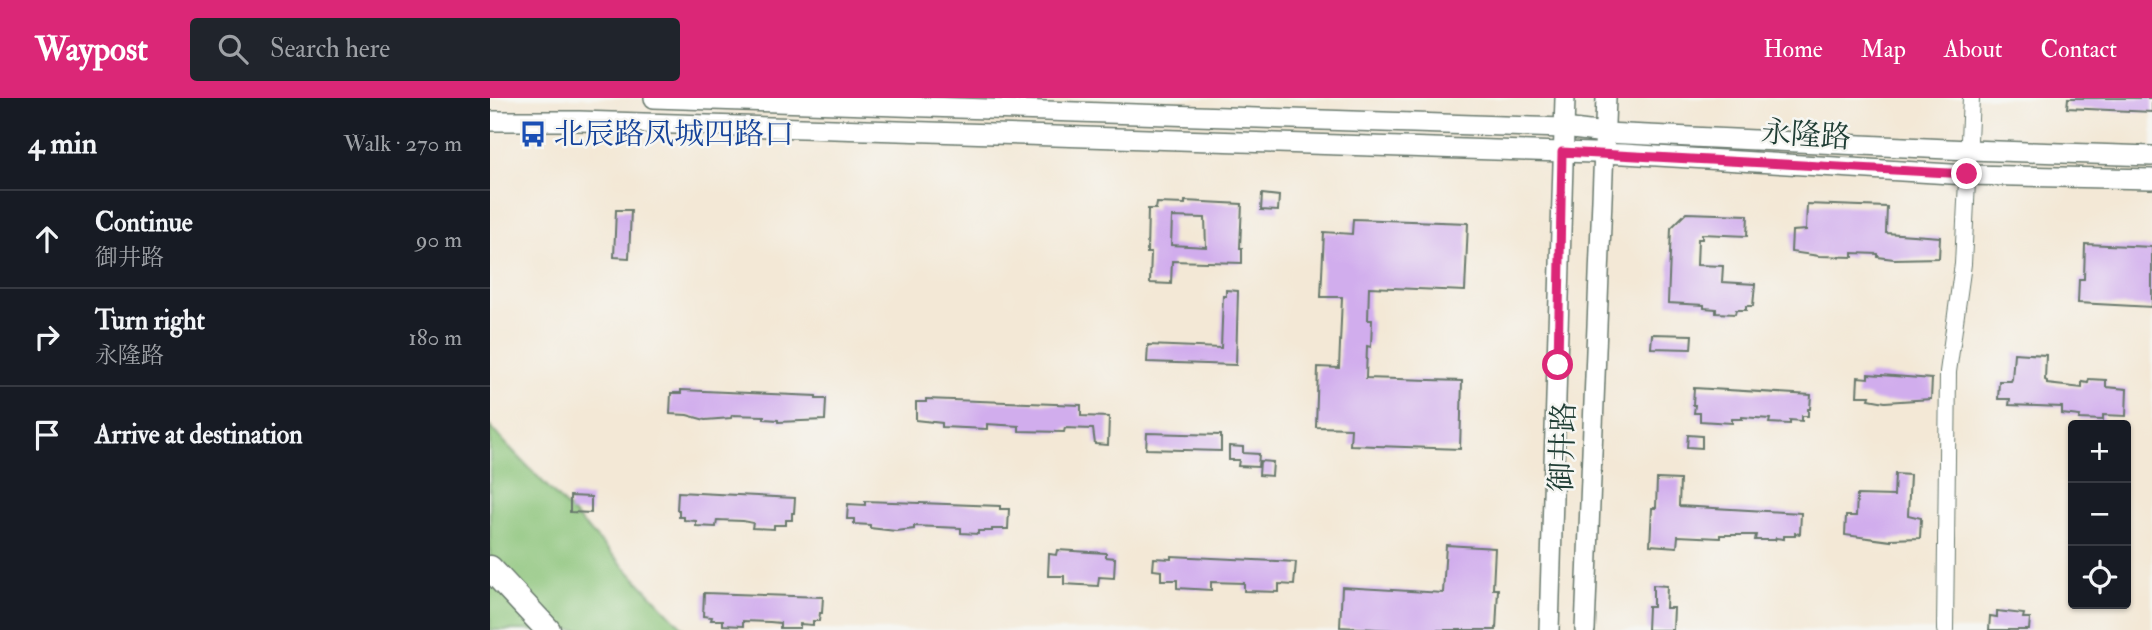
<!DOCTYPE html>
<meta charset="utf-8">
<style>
:root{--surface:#171b24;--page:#20242c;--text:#f1f3f6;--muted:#9ea1a6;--line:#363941;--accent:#db2777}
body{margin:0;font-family:"IM FELL Double Pica","Noto Serif SC",serif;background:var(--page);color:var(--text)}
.controls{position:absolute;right:21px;bottom:21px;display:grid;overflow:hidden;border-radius:7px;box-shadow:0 2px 5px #0004}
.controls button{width:63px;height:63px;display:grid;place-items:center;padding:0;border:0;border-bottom:2px solid var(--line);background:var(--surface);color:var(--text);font:35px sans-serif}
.stop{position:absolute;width:21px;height:21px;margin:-16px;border:5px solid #db2777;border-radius:50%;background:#fff}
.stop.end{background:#db2777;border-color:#fff;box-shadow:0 2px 7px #0008}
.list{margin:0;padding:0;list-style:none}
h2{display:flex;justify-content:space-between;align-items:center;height:91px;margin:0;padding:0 28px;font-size:30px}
h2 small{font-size:23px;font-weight:400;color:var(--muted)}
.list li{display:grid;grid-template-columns:46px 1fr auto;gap:21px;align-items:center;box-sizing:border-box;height:98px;padding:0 28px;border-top:2px solid var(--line)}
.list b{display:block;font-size:26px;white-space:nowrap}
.list p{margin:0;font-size:23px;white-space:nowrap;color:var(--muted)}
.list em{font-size:23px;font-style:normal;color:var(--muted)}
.icon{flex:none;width:38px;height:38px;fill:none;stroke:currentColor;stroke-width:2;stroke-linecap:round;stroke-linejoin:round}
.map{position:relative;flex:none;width:1662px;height:532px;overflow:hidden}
header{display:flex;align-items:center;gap:42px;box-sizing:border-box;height:98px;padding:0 35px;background:var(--accent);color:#fff}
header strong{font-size:33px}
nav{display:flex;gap:38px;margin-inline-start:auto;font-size:24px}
.search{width:490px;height:63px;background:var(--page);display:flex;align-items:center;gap:18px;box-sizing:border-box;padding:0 24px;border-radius:7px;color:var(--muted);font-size:26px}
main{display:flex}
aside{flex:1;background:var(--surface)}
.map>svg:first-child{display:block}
</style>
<header>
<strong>Waypost</strong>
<div class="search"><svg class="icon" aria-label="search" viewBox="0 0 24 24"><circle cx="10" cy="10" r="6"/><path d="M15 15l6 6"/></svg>Search here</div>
<nav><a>Home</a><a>Map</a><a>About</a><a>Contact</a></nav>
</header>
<main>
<aside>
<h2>4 min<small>Walk · 270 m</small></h2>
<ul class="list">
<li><svg class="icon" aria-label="ahead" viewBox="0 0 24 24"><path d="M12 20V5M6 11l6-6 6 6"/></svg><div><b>Continue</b><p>御井路</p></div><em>90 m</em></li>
<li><svg class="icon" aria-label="right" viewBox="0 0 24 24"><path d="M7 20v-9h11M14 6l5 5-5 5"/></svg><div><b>Turn right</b><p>永隆路</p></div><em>180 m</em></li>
<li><svg class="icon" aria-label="arrive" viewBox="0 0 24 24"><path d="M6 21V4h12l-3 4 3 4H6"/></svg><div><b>Arrive at destination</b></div></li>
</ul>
</aside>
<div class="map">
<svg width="1662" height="532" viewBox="0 0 1662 532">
<rect width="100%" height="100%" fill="#f6f6f2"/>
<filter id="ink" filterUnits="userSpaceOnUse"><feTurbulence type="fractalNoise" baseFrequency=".0143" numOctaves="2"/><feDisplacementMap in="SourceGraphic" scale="14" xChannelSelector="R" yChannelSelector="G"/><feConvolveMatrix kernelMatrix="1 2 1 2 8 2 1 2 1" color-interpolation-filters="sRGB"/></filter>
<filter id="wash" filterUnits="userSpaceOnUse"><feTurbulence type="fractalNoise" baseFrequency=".00686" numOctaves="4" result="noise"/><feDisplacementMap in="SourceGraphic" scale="28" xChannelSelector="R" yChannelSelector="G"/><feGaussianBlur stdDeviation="1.57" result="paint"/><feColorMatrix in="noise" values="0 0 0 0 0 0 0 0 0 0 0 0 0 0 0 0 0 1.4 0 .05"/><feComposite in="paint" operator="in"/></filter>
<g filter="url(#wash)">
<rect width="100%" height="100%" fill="#f3e8d6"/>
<polygon fill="#8ac378" stroke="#548056" stroke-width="2" points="0,329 195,532 0,532"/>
<g id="blocks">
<g fill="#d1aded" fill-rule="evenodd">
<polygon points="1578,0 1662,0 1662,14 1577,10"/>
<polygon points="772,96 789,98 788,113 771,112"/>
<path d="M695,103L752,106L750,150H752V165L682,163L681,186L660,185L661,155H657L658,111H666L667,105L695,106ZM682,119L715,120L716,149L681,147Z"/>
<polygon points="1317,106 1397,109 1396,135 1450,139 1449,160 1404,161 1388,159 1388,156 1363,155 1363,159 1329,158 1301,154 1302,133 1316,132"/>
<polygon points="126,112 141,112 139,160 124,159"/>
<polygon points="1196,115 1258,117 1257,138 1212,136 1212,141 1208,141 1207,167 1233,168 1232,184 1265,186 1263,208 1256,208 1256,212 1246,212 1245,216 1226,215 1226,211 1214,210 1214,207 1178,205 1181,130"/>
<polygon points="863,121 978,125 975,193 879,189 878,222 882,222 881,249 877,248 876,280 972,283 970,351 860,347 861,330 826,329 828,269 849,270 852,199 831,199 834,134 862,136"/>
<polygon points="1595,146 1662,149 1662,209 1588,205 1589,181 1594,181"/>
<polygon points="736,192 748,193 746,267 657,264 658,247 731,250 733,198 736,198"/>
<polygon points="1162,236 1202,237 1201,251 1161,250"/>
<polygon points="1524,255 1556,257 1555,282 1557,283 1557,286 1592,290 1592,284 1598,285 1599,281 1616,282 1616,289 1637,291 1636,318 1613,317 1613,322 1589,321 1590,318 1572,316 1572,309 1519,307 1520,301 1508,301 1509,283 1521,283 1522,281"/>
<polygon points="1378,276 1442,281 1441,301 1395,304 1379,301 1380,298 1367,298 1368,279 1378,280"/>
<polygon points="1204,290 1321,297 1320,311 1318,311 1318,318 1312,318 1312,323 1300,322 1300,326 1279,325 1280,321 1252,319 1252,321 1242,321 1242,325 1210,323 1210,315 1204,315 1205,307 1203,307"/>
<polygon points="191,292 326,298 326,301 336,301 335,322 288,324 288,322 274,321 274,318 242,317 241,320 215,322 197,317 180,316 181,295 191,295"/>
<polygon points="436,301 591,307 591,318 619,319 618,347 605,346 603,331 575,330 574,334 529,333 529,328 497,326 497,331 452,329 452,325 426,322 426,304 436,304"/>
<polygon points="657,335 731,337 731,353 656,351"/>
<polygon points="1198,337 1212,338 1212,350 1197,349"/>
<polygon points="739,348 753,349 753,355 769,356 768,369 748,368 749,362 739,362"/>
<polygon points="770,363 783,364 782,378 769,377"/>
<polygon points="1405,376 1420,377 1418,417 1431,420 1430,440 1401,441 1401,443 1355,437 1356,418 1366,418 1367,397 1404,398"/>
<polygon points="1167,381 1190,382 1189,408 1311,415 1310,436 1305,435 1305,438 1294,438 1294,441 1286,440 1285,442 1265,442 1266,437 1230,437 1230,440 1188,438 1187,449 1160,447 1162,410 1166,410"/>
<polygon points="188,394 305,400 304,415 302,415 302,422 296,422 296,427 284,427 284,431 262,430 263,425 253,423 227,422 226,429 206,428 206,423 194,422 194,419 189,419 189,412 187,412"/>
<polygon points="80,398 101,399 101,415 80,414"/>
<polygon points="375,403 510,408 510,411 519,411 518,431 502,431 502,433 488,433 488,436 471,435 471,430 424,428 424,431 406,433 380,430 380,427 364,426 364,421 357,421 358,406 375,407"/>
<polygon points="956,447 1005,450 1003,491 1008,491 1006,532 904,532 850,529 852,489 953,495"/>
<polygon points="567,452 616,455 616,459 625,460 624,480 609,479 608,488 574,486 574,478 558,478 559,456 566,457"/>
<polygon points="681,458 806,464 804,487 789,486 789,494 754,493 754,485 721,484 721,492 687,490 687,482 671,482 671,473 663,472 664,460 681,461"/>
<polygon points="1163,487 1177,488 1176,510 1184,510 1183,532 1157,532 1158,509 1163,509"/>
<polygon points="214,495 333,499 332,515 330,515 329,523 323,523 323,527 310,526 310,530 290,530 290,525 280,524 253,523 253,528 233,527 233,522 221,522 222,519 213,518"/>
<polygon points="1507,513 1534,516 1533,520 1540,520 1539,532 1499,532 1500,518 1507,519"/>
</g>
</g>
</g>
<g filter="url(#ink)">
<use href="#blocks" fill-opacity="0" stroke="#69796d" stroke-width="2"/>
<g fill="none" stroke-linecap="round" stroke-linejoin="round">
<g stroke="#69796d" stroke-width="18">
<polyline id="minor" points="1455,532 1458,274 1473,166 1481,0"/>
</g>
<g stroke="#69796d" stroke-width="22">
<g id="tertiary">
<polyline points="164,0 1074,30 1115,35 1479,52 1662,58"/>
<polyline points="0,23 89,23 1134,56 1477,77 1662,81"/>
<polyline points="1059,532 1075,0"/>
<polyline points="1095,532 1116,0"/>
</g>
</g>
<g stroke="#69796d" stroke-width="27">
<polyline id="trunk" points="0,470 58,532"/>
</g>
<use href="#minor" stroke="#fff" stroke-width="16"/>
<use href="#tertiary" stroke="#fff" stroke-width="19"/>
<use href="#trunk" stroke="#fff" stroke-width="24"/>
</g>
</g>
<g fill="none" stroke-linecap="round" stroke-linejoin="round" filter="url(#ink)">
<polyline stroke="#db2777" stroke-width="9" points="1068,267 1072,54 1477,76"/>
</g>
<defs>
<g id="bus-bare" transform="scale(2.1)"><path d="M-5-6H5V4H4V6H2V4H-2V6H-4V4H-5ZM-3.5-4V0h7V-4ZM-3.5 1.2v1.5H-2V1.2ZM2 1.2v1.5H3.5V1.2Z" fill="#1a4fb4" stroke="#f6f6f2" stroke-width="2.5" paint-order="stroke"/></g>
</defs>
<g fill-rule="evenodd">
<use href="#bus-bare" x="43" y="36"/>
</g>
<g text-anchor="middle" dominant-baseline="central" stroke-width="5" stroke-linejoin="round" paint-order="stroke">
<g font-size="30" fill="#164399" stroke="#f6f6f2" text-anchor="start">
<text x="64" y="36">北辰路凤城四路口</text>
</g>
<g font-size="30" fill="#1f3d34" stroke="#f6f6f2">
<text transform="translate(1316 37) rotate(4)">永隆路</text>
<text transform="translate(1073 349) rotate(-88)">御井路</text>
</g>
</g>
</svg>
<div class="controls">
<button>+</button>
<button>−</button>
<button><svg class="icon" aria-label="locate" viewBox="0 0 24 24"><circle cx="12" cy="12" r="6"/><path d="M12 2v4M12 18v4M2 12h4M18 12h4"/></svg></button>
</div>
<div class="stop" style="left:1068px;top:267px"></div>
<div class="stop end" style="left:1477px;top:76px"></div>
</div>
</main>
